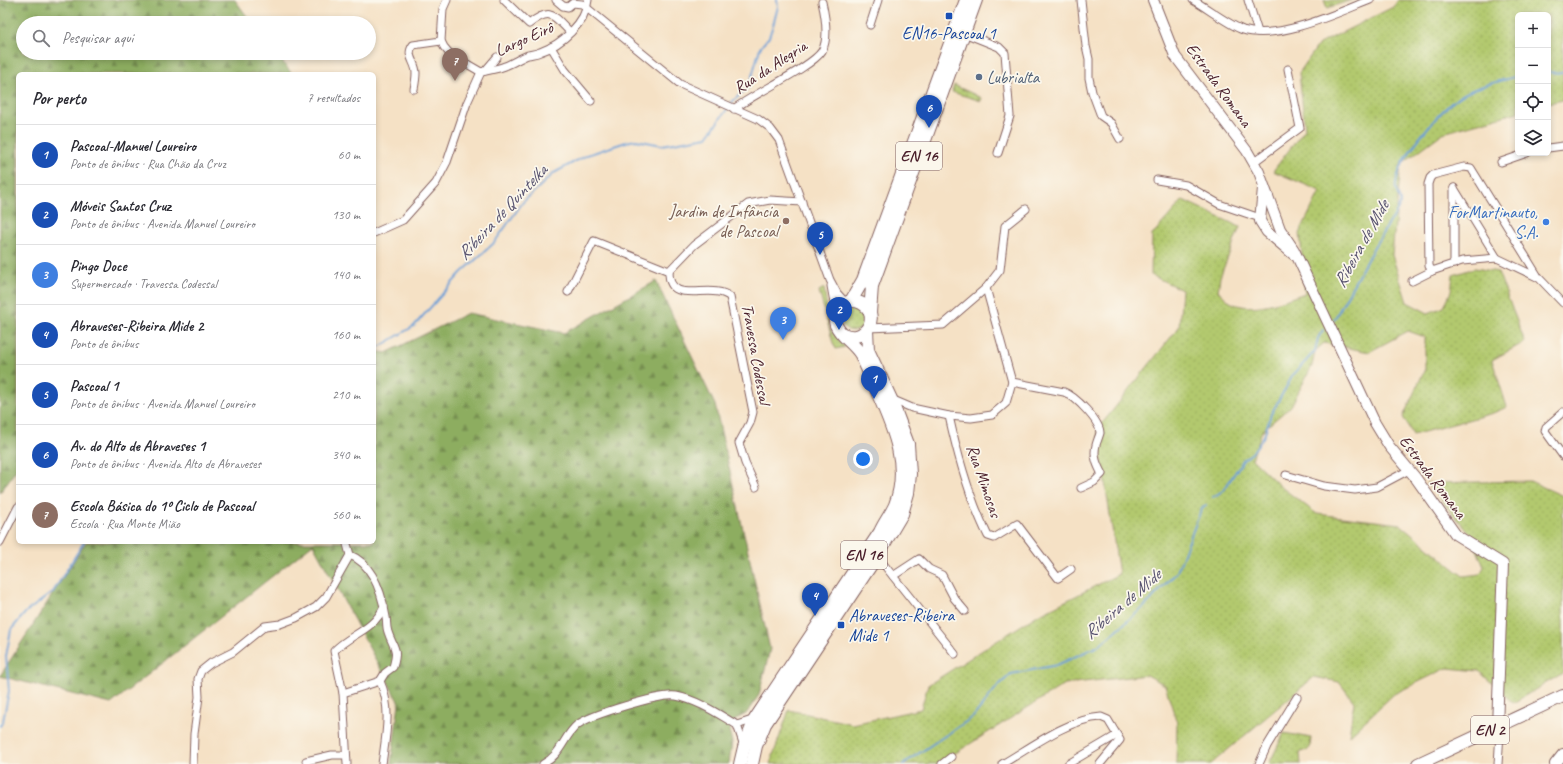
<!DOCTYPE html>
<html lang="pt">
<meta charset="utf-8">
<style>
:root{--surface:#fff;--page:#f2f2f3;--text:#2b2b33;--muted:#7c7c81;--line:#e1e1e2;--accent:#db2777}
body{margin:0;font-family:Caveat,sans-serif;background:var(--page);color:var(--text)}
.controls{position:absolute;right:12px;top:12px;display:grid;overflow:hidden;border-radius:6px;box-shadow:0 2px 6px #0003}
.controls button{width:36px;height:36px;display:grid;place-items:center;padding:0;border:0;border-bottom:1px solid var(--line);background:var(--surface);color:var(--text);font:20px sans-serif}
.you{position:absolute;left:863px;top:459px;width:14px;height:14px;margin:-10px;border:3px solid #fff;border-radius:50%;background:#1a73e8;box-shadow:0 0 0 6px #1a73e833}
.badge{display:grid;place-items:center;width:26px;height:26px;border-radius:50%;background:var(--accent);color:#fff;font-size:13px;font-weight:700}
.pin{position:absolute;translate:-50% -33px;filter:drop-shadow(0 1px 2px #0008)}
.pin::after{content:'';position:absolute;top:21px;width:14px;height:12px;background:inherit;clip-path:polygon(0 0,100% 0,50% 100%)}
.list{margin:0;padding:0;list-style:none}
h2{display:flex;justify-content:space-between;align-items:center;height:52px;margin:0;padding:0 16px;font-size:17px}
h2 small{font-size:13px;font-weight:400;color:var(--muted)}
.list li{display:grid;grid-template-columns:26px 1fr auto;gap:12px;align-items:center;box-sizing:border-box;height:60px;padding:0 16px;border-top:1px solid var(--line)}
.list b{display:block;font-size:15px;white-space:nowrap}
.list p{margin:0;font-size:13px;white-space:nowrap;color:var(--muted)}
.list em{font-size:13px;font-style:normal;color:var(--muted)}
.icon{flex:none;width:22px;height:22px;fill:none;stroke:currentColor;stroke-width:2;stroke-linecap:round;stroke-linejoin:round}
.map{position:relative;flex:none;width:1563px;height:764px;overflow:hidden}
.search{position:absolute;background:var(--surface);box-shadow:0 2px 6px #0003;left:16px;top:16px;width:360px;height:44px;display:flex;align-items:center;gap:10px;box-sizing:border-box;padding:0 14px;border-radius:22px;color:var(--muted);font-size:15px}
.panel{position:absolute;background:var(--surface);box-shadow:0 2px 6px #0003;left:16px;top:72px;width:360px;height:472px;border-radius:6px}
.map>svg:first-child{display:block}
</style>
<div class="map">
<svg width="1563" height="764" viewBox="0 0 1563 764">
<defs>
<pattern id="grass-dots" width="8" height="8" patternUnits="userSpaceOnUse"><rect width="8" height="8" fill="#b2c96e"/><path d="M2 2h.1M6 6h.1" fill="none" stroke="#9bac5f" stroke-width="1.8" stroke-linecap="round"/></pattern>
<pattern id="forest-firs" width="22" height="20" patternUnits="userSpaceOnUse"><rect width="22" height="20" fill="#8dad61"/><path d="M5 1l3.5 6h-7zM16 11l3.5 6h-7z" fill="#758c50"/></pattern>
<pattern id="cemetery-stones" width="16" height="16" patternUnits="userSpaceOnUse"><rect width="16" height="16" fill="#b2c96e"/><path d="M2 7V4a2 2 0 0 1 4 0v3zM10 15v-3a2 2 0 0 1 4 0v3z" fill="#9bac5f"/></pattern>
</defs>
<rect width="100%" height="100%" fill="#fbf7ec"/>
<filter id="ink" filterUnits="userSpaceOnUse"><feTurbulence type="fractalNoise" baseFrequency=".025" numOctaves="2"/><feDisplacementMap in="SourceGraphic" scale="8" xChannelSelector="R" yChannelSelector="G"/><feConvolveMatrix kernelMatrix="1 2 1 2 8 2 1 2 1" color-interpolation-filters="sRGB"/></filter>
<filter id="wash" filterUnits="userSpaceOnUse"><feTurbulence type="fractalNoise" baseFrequency=".012" numOctaves="4" result="noise"/><feDisplacementMap in="SourceGraphic" scale="16" xChannelSelector="R" yChannelSelector="G"/><feGaussianBlur stdDeviation="0.9" result="paint"/><feColorMatrix in="noise" values="0 0 0 0 0 0 0 0 0 0 0 0 0 0 0 0 0 1.4 0 .05"/><feComposite in="paint" operator="in"/></filter>
<g filter="url(#wash)">
<rect width="100%" height="100%" fill="#f5e1c5"/>
<g fill="url(#grass-dots)" stroke="#7e744c">
<path d="M1398,0H1563V100L1548,103V15H1518V112L1443,133L1401,164L1392,255L1407,302L1428,313L1444,307L1451,291L1453,275L1475,268L1498,272L1525,342L1492,360L1507,407L1493,413L1413,435L1403,417L1425,369V337L1408,331L1369,352L1324,343L1315,351L1312,366L1291,406L1262,431L1252,459L1281,487L1317,514L1400,524L1463,576L1480,574L1484,567L1471,535L1427,483L1530,481L1563,496V673L1513,703L1479,671L1447,668L1394,694L1349,736L1354,702L1339,682L1314,677L1211,764H1176L1177,723L1165,685L1147,675L1065,684L938,764H770L789,710L853,724L921,709L928,685L1036,616L1119,574L1097,430L1179,327L1182,290L1151,275L1152,235L1183,200L1240,227L1220,277L1218,291C1222,294 1226,299 1230,302C1251,314 1284,300 1305,293L1300,232L1320,191L1273,171L1305,129L1299,73L1319,44L1393,7Z"/>
<polygon points="954,85 982,98 981,101 952,92"/>
<polygon points="824,288 830,329 845,347 836,349 833,343 819,291"/>
<circle cx="853" cy="319" r="12"/>
<polygon points="1284,733 1311,738 1310,748 1300,753 1301,764 1269,764"/>
</g>
<g fill="url(#forest-firs)" stroke="#6c6646">
<polygon points="0,0 235,0 252,23 23,23 23,53 276,53 292,74 18,74 18,467 0,493"/>
<polygon points="656,281 715,405 770,649 759,695 746,714 736,719 729,730 732,742 729,764 391,764 399,703 313,544 111,704 0,676 86,542 374,542 374,351 386,353 468,313 564,333"/>
</g>
<polygon fill="url(#cemetery-stones)" stroke="#7e744c" points="1324,0 1352,0 1327,8"/>
<g fill="none" stroke-linecap="round" stroke-linejoin="round">
<g stroke="#6a9ed6" stroke-width="2">
<polyline points="1548,72 1563,73"/>
<path d="M1334,320L1375,245L1396,213L1401,202C1397,194 1394,187 1397,178C1403,154 1445,102 1468,92C1484,84 1502,81 1518,76"/>
<polyline points="374,350 414,326 461,273 494,243 523,202 554,173 587,155 626,142 636,140 662,145 707,137 733,101 749,87 760,48 769,37 774,22 778,6 777,0"/>
<polyline points="1213,497 1224,490 1243,460 1252,453 1264,436 1271,414 1293,375 1315,351 1318,338 1323,330"/>
<polyline points="0,726 3,721 9,691 6,656 11,630 26,612 53,592 84,542"/>
<polyline points="903,764 973,717 997,687 1011,674 1057,665 1098,646 1145,606 1177,572 1201,510 1206,505"/>
</g>
</g>
</g>
<g filter="url(#ink)">
<g fill="none" stroke-linecap="round" stroke-linejoin="round">
<g stroke="#866361" stroke-width="9">
<g id="street">
<polyline points="447,0 443,9 441,41 444,47 450,54 481,72"/>
<path d="M504,0L529,24C551,7 553,15 570,32"/>
<polyline points="556,0 563,6 568,7 573,3 582,4 680,84 758,119 770,128 779,140 830,280 837,293 846,303"/>
<polyline points="1081,0 1086,46 1089,59 1089,78 1092,92 1101,116 1111,123 1120,139"/>
<path d="M1193,0C1207,8 1229,25 1243,30C1278,41 1337,13 1370,0"/>
<polyline points="1248,0 1258,32"/>
<polyline points="870,25 878,0"/>
<polyline points="964,33 999,47 1005,53 1010,116 998,153"/>
<polyline points="551,47 565,70 591,101"/>
<polyline points="485,71 497,57"/>
<path d="M481,72C489,70 498,69 505,66C513,63 520,58 528,55C532,54 536,54 540,52C561,45 586,23 588,0"/>
<path d="M414,89C415,84 416,78 416,73C416,62 405,56 413,45L441,41"/>
<path d="M734,109C753,94 812,67 822,51C829,38 825,15 822,2"/>
<polyline points="1548,148 1563,146"/>
<polyline points="1254,162 1300,128 1288,69"/>
<polyline points="1501,162 1527,153"/>
<polyline points="1157,180 1186,185 1219,204 1260,218"/>
<polyline points="1454,188 1497,258"/>
<polyline points="374,233 403,220 436,183 447,162 467,103 481,72"/>
<polyline points="1454,264 1454,188"/>
<path d="M669,271C668,308 712,281 730,297L753,412L750,423L739,443L745,463L756,487"/>
<polyline points="1539,278 1497,258 1462,261 1432,271 1429,266 1428,184 1430,178 1433,175 1464,167 1471,168 1539,278 1563,303"/>
<polyline points="1412,281 1432,271"/>
<polyline points="831,286 836,313"/>
<polyline points="568,292 594,241 669,271 694,245 748,204 770,200 802,202"/>
<polyline points="868,328 943,325 986,288 1000,270 1005,226 1026,209"/>
<path d="M1012,382L1064,392C1075,396 1100,421 1100,433C1099,437 1097,441 1096,445C1093,456 1097,465 1102,474L1094,482L1081,488"/>
<polyline points="891,399 912,408 949,416 971,418 992,415 1006,403 1012,382 986,288"/>
<polyline points="1563,412 1546,427 1545,431 1563,456"/>
<path d="M949,416C958,457 969,498 988,536L994,538L1017,524L1058,578L1071,569"/>
<polyline points="1286,475 1324,486 1355,490 1377,487 1409,470"/>
<polyline points="0,542 18,507"/>
<polyline points="877,556 955,654"/>
<polyline points="893,576 919,559 929,569 942,575 954,598 965,611"/>
<path d="M380,681C392,708 386,735 382,764"/>
<path d="M343,693L334,651C351,633 372,632 384,607"/>
<polyline points="737,725 755,719"/>
<polyline points="306,761 332,755 346,755"/>
<polyline points="193,764 194,734 199,697 198,679 201,671 211,663 233,652 265,626 280,624 296,618 316,607 326,597 350,555"/>
<path d="M347,764L343,693L380,681L385,673L393,667C399,647 393,648 388,632C386,627 387,621 386,617C382,594 373,564 350,555L347,544"/>
<path d="M543,764C562,754 563,737 577,725C590,715 661,693 676,696C698,700 718,714 737,725L744,746"/>
<polyline points="942,764 951,757"/>
<path d="M1002,764C1030,748 1068,719 1101,717L1108,720L1120,740L1100,764"/>
<polyline points="1068,764 1117,735"/>
<polyline points="1259,764 1267,746 1297,697"/>
<polyline points="1498,764 1500,733"/>
</g>
</g>
<g stroke="#866361" stroke-width="12">
<g id="secondary">
<polyline points="1153,0 1175,56 1247,151 1259,172 1280,229 1294,250 1375,423 1389,446 1415,477 1456,535 1503,564 1497,727"/>
<polyline points="1263,188 1260,221 1267,232 1294,255"/>
<polyline points="1555,764 1563,754"/>
</g>
</g>
<g stroke="#866361" stroke-width="14">
<g id="primary">
<polyline points="851,301 863,280 966,0"/>
<polyline points="870,313 872,286 976,0"/>
<path d="M740,764L744,747L755,719L880,532C884,523 891,514 895,505C910,467 894,430 878,394C873,381 867,368 861,355C855,344 841,337 836,325C831,310 847,296 861,303C882,314 866,345 843,334"/>
<polyline points="752,764 756,746 765,724 877,556 902,514 908,493 910,474 908,444 891,399 868,350 867,330"/>
<polyline points="1418,764 1563,696"/>
</g>
</g>
<use href="#street" stroke="#fff" stroke-width="7"/>
<use href="#secondary" stroke="#fff" stroke-width="10"/>
<use href="#primary" stroke="#fff" stroke-width="12"/>
</g>
</g>
<g fill="#1a4fb4" stroke="#fbf7ec" stroke-width="1.5">
<rect x="945" y="12" width="8" height="8" rx="2"/>
<rect x="837" y="621" width="8" height="8" rx="2"/>
</g>
<circle fill="#5c6f8a" stroke="#fbf7ec" stroke-width="1.5" cx="979" cy="77" r="4"/>
<circle fill="#8d6e63" stroke="#fbf7ec" stroke-width="1.5" cx="786" cy="221" r="4"/>
<circle fill="#3f7fe0" stroke="#fbf7ec" stroke-width="1.5" cx="1546" cy="222" r="4"/>
<g text-anchor="middle" dominant-baseline="central" stroke-width="3.5" stroke-linejoin="round" paint-order="stroke">
<g fill="#fbf7ec" stroke="#7f6065" stroke-width="1">
<rect x="896" y="142" width="46" height="28" rx="3"/>
<rect x="841" y="541" width="46" height="28" rx="3"/>
<rect x="1471" y="716" width="38" height="28" rx="3"/>
</g>
<g font-size="16" font-weight="bold" fill="#4a1f2b">
<text x="919" y="156">EN 16</text>
<text x="864" y="555">EN 16</text>
<text x="1490" y="730">EN 2</text>
</g>
<g font-size="17" fill="#164399" stroke="#fbf7ec">
<text x="949" y="33">EN16-Pascoal 1</text>
<text x="849" y="615" text-anchor="start">Abraveses-Ribeira<tspan x="849" dy="20">Mide 1</tspan></text>
</g>
<g font-size="17" fill="#4a1f2b" stroke="#fbf7ec">
<text transform="translate(524 39) rotate(-24)">Largo Eirô</text>
<text transform="translate(770 67) rotate(-33)">Rua da Alegria</text>
<text transform="translate(1219 85) rotate(54)">Estrada Romana</text>
<text transform="translate(756 354) rotate(80)">Travessa Codessal</text>
<text transform="translate(1433 477) rotate(53)">Estrada Romana</text>
<text transform="translate(984 481) rotate(71)">Rua Mimosas</text>
</g>
<g font-size="17" fill="#4e5e75" stroke="#fbf7ec" text-anchor="start">
<text x="987" y="77">Lubrialta</text>
</g>
<g font-size="17" fill="#785e54" stroke="#fbf7ec" text-anchor="end">
<text x="778" y="211">Jardim de Infância<tspan x="778" dy="20">de Pascoal</tspan></text>
</g>
<g font-size="17" fill="#366cbe" stroke="#fbf7ec" text-anchor="end">
<text x="1538" y="212">ForMartinauto,<tspan x="1538" dy="20">S.A.</tspan></text>
</g>
<g font-size="18" font-style="italic" fill="#57526f" stroke="#fbf7ec">
<text transform="translate(502 212) rotate(-47)">Ribeira de Quintelka</text>
<text transform="translate(1361 244) rotate(-61)">Ribeira de Mide</text>
<text transform="translate(1122 604) rotate(-41)">Ribeira de Mide</text>
</g>
</g>
</svg>
<div class="controls">
<button>+</button>
<button>−</button>
<button><svg class="icon" aria-label="locate" viewBox="0 0 24 24"><circle cx="12" cy="12" r="6"/><path d="M12 2v4M12 18v4M2 12h4M18 12h4"/></svg></button>
<button><svg class="icon" aria-label="layers" viewBox="0 0 24 24"><path d="M12 4l9 5-9 5-9-5zM3 14l9 5 9-5"/></svg></button>
</div>
<div class="you"></div>
<div class="pin badge" style="left:874px;top:399px;background:#1a4fb4">1</div>
<div class="pin badge" style="left:839px;top:330px;background:#1a4fb4">2</div>
<div class="pin badge" style="left:783px;top:340px;background:#3f7fe0">3</div>
<div class="pin badge" style="left:815px;top:616px;background:#1a4fb4">4</div>
<div class="pin badge" style="left:820px;top:255px;background:#1a4fb4">5</div>
<div class="pin badge" style="left:929px;top:128px;background:#1a4fb4">6</div>
<div class="pin badge" style="left:455px;top:81px;background:#8d6e63">7</div>
<div class="search"><svg class="icon" aria-label="search" viewBox="0 0 24 24"><circle cx="10" cy="10" r="6"/><path d="M15 15l6 6"/></svg>Pesquisar aqui</div>
<section class="panel">
<h2>Por perto<small>7 resultados</small></h2>
<ul class="list">
<li><span class="badge" style="background:#1a4fb4">1</span><div><b>Pascoal-Manuel Loureiro</b><p>Ponto de ônibus · Rua Chão da Cruz</p></div><em>60 m</em></li>
<li><span class="badge" style="background:#1a4fb4">2</span><div><b>Móveis Santos Cruz</b><p>Ponto de ônibus · Avenida Manuel Loureiro</p></div><em>130 m</em></li>
<li><span class="badge" style="background:#3f7fe0">3</span><div><b>Pingo Doce</b><p>Supermercado · Travessa Codessal</p></div><em>140 m</em></li>
<li><span class="badge" style="background:#1a4fb4">4</span><div><b>Abraveses-Ribeira Mide 2</b><p>Ponto de ônibus</p></div><em>160 m</em></li>
<li><span class="badge" style="background:#1a4fb4">5</span><div><b>Pascoal 1</b><p>Ponto de ônibus · Avenida Manuel Loureiro</p></div><em>210 m</em></li>
<li><span class="badge" style="background:#1a4fb4">6</span><div><b>Av. do Alto de Abraveses 1</b><p>Ponto de ônibus · Avenida Alto de Abraveses</p></div><em>340 m</em></li>
<li><span class="badge" style="background:#8d6e63">7</span><div><b>Escola Básica do 1º Ciclo de Pascoal</b><p>Escola · Rua Monte Mião</p></div><em>560 m</em></li>
</ul>
</section>
</div>
